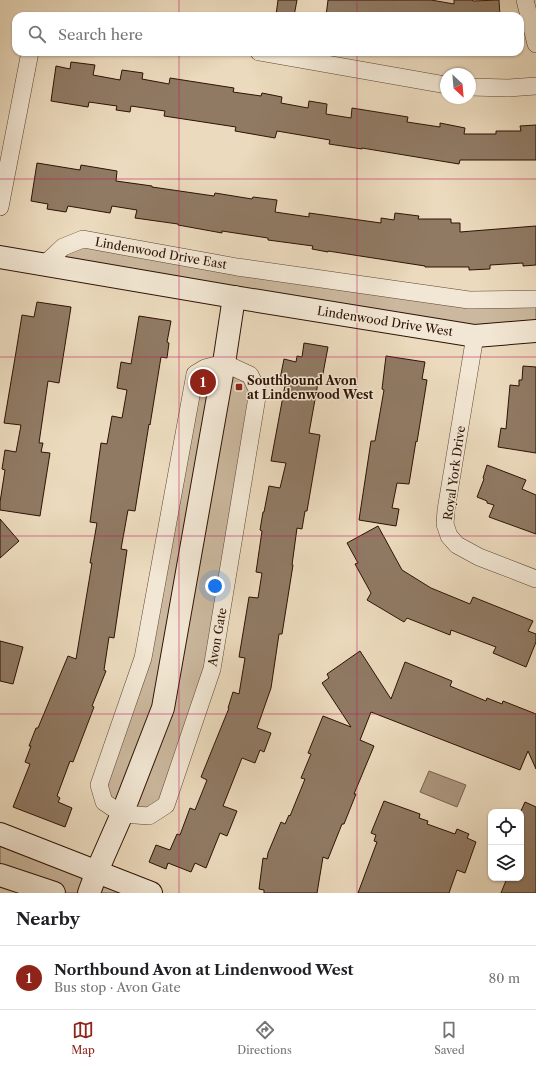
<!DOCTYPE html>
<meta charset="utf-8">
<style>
:root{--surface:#fff;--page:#f6f6f6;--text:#202124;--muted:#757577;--line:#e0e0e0;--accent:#8f2418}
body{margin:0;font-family:"Libre Caslon Text",serif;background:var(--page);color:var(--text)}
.controls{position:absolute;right:12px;bottom:12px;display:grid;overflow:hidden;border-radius:8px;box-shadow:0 1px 3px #0004}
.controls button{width:36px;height:36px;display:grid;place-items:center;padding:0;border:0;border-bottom:1px solid var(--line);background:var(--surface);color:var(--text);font:20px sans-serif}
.compass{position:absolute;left:440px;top:68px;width:36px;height:36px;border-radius:50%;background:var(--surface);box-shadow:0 1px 3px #0004;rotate:154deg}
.you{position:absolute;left:215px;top:586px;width:14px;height:14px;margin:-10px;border:3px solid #fff;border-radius:50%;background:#1a73e8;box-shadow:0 0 0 6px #1a73e833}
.badge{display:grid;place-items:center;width:26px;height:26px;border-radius:50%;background:var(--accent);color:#fff;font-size:13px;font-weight:700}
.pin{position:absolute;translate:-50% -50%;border:2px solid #fff;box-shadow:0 1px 4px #0006}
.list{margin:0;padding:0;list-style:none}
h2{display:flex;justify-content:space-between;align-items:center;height:52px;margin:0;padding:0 16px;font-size:17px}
h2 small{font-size:13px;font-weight:400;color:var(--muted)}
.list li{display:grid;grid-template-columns:26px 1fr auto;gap:12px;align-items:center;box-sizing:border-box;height:64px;padding:0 16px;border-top:1px solid var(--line)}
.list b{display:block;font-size:15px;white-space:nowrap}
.list p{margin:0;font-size:13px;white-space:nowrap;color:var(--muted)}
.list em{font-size:13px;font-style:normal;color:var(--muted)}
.icon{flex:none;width:22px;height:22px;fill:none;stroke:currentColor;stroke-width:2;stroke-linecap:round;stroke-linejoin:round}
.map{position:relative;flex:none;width:536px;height:893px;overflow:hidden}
.search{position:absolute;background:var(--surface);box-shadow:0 1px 3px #0004;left:12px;right:12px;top:12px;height:44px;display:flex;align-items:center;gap:10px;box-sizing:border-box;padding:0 14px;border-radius:12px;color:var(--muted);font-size:15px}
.sheet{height:116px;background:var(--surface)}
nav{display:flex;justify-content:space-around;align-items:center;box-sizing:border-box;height:56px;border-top:1px solid var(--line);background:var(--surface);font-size:11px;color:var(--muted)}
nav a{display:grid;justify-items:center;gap:2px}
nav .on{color:var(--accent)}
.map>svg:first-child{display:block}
</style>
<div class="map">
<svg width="536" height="893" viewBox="0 0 536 893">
<rect width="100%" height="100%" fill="#ebdabd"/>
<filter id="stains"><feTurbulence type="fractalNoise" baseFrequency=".005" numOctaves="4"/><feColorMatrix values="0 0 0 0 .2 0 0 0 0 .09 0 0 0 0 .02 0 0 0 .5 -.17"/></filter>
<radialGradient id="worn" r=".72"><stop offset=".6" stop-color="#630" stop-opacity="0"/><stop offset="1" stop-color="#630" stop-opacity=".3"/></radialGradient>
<g fill="#cbb89e" stroke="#7c6551">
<polygon points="83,239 237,267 536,299 536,331 475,336 45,264"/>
<polygon points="224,363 258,391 212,669 166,805 122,814 99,785 143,658 195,374"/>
<polygon points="0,834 151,893 54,893 0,875"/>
</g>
<polygon fill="#ab967e" stroke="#79614d" points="429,771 466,785 457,807 420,792"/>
<g fill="#907a64" stroke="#2e1204">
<polygon points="278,0 297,0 294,16 284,16 276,15"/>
<polygon points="328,0 431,0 454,4 454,0 472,0 473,1 499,0 500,16 326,16"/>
<polygon points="71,62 95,65 93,75 120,80 122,70 143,73 142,79 169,84 170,78 234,88 233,92 261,96 262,93 282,97 281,103 308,108 309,101 327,104 326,114 351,118 352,108 408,117 407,122 440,127 440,123 465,128 464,134 496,134 496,131 521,131 520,126 536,125 536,160 460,160 459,164 362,148 362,149 329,144 330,140 277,131 275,138 235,131 236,127 164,116 165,111 131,106 130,112 116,110 117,106 89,102 88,107 51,101 56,66 70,69"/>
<polygon points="37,163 80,170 81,165 117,171 116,181 152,186 152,187 214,196 215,193 252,199 253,197 277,200 275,212 309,217 309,213 381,223 381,218 394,220 395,213 419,216 418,219 451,219 451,223 460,223 460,232 536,226 536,265 523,266 523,263 490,265 490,269 469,270 469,267 425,267 425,266 328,251 328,252 312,249 313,246 268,240 268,238 222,231 222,233 178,225 178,224 135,218 137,210 112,206 110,213 68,206 66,212 47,209 48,204 31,201"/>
<polygon points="37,302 71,307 59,383 48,381 39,443 43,443 41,452 50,453 40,516 0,510 0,502 5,470 2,469 5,450 16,452 21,425 4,423 16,352 22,315 34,317"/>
<polygon points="139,316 171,321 167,342 169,343 167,358 161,357 150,425 149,424 135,511 128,510 121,549 127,550 114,638 109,637 104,670 106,671 92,706 94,707 73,762 70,761 57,796 60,798 58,802 72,808 65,827 13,807 30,764 25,762 31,746 29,746 36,728 38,728 68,656 76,659 92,563 90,563 97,523 90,522 101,443 107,444 112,416 122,418 127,390 117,388 121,362 131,364"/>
<polygon points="304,343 328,347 321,384 318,383 309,433 320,435 307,511 305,511 302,529 297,528 292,565 293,565 282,634 279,634 271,688 257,728 271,733 264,752 260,750 255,763 242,758 223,806 237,811 227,836 220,833 206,868 195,863 191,872 168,863 166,869 149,862 156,845 170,850 177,834 180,835 190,808 195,810 207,780 201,777 229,708 228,708 233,692 239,694 245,658 239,657 249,597 258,598 262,573 256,572 262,531 260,530 263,512 264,512 269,486 280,488 286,463 271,461 286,380 280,379 284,359 296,362 297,356 302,357"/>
<polygon points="386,356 425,362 422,379 427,380 417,442 416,441 409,484 397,483 392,508 399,509 396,526 359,520 371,441 375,441 384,390 382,389"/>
<polygon points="523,366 536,367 536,453 498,447 501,428 506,429 510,385 519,386 519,380 522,380"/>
<polygon points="487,465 526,480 522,489 536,495 536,534 489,517 494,505 487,503 487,501 477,497 484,479 483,478"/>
<polygon points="0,519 19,541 0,558"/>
<polygon points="378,526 402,570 431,588 470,604 473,597 533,621 528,631 536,634 536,642 526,667 493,653 496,647 451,630 450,635 407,618 404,622 367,600 371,593 355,564 358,563 347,543"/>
<polygon points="0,641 23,647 13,684 0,681"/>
<polygon points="360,651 391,699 405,662 452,681 450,686 486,701 487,698 502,704 503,701 536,714 536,769 528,751 520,770 371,712 360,740 374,746 354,794 356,794 344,824 342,824 328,859 323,857 317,893 264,893 264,890 259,889 263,858 267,859 268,853 281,822 285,824 289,815 290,816 305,779 301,778 311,754 308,753 323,716 351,727 322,683 329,678 327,674"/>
<polygon points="384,801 420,814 419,818 428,821 427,824 455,834 457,829 469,834 467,838 476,842 465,873 457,870 449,893 358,893 377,842 374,841 376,835 371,833"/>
<polygon points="525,802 536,807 536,893 501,893 507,878 521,878 521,811"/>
</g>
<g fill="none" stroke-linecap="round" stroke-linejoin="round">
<g stroke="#5d4432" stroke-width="18">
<g id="street">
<polyline points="525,0 536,44"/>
<polyline points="259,52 446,85"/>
<polyline points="470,87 508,88 536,86"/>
<polyline points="0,207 30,52"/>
<polyline points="45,264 63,247 83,239 237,267 469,300 536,299"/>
<polyline points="475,336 446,510 445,524 449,536 457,545 479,557 536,579"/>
<polygon points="224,363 250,375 258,391 212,669 166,805 149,816 122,814 104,802 99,785 143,658 195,374 205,368"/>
</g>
</g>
<g stroke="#2e1204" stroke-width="24">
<g id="secondary">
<polyline points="0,257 234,297 475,336 536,331"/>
<polyline points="0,834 151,893"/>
<polyline points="0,875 54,893"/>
<polyline points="89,893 97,871 122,814 163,708 224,363 234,297"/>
</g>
</g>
<use href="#street" stroke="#f2e7d4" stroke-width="17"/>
<use href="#secondary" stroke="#f2e7d4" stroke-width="22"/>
</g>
<path fill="none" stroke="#c2185b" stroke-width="1" stroke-opacity="0.55" d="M179,0V16M357,0V16M179,52V893M357,52V893M0,179H536M0,357H536M0,536H536M0,714H536"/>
<rect fill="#8f2418" stroke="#f2e7d4" stroke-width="1.5" x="235" y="383" width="8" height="8" rx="2"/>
<g text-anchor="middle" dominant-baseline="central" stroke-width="3" stroke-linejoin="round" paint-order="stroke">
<g font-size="12" fill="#2e1204" stroke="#f2e7d4">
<text transform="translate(161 253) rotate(10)">Lindenwood Drive East</text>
<text transform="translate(385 321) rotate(9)">Lindenwood Drive West</text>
<text transform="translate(454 473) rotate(-82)">Royal York Drive</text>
<text transform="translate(217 637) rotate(-80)">Avon Gate</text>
</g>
<g font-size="12" font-weight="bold" fill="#2e1204" stroke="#f2e7d4" text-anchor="start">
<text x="247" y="380">Southbound Avon<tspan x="247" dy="14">at Lindenwood West</tspan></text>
</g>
</g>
<rect width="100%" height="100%" filter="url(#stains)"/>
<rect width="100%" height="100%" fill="url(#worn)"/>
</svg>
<div class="controls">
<button><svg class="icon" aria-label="locate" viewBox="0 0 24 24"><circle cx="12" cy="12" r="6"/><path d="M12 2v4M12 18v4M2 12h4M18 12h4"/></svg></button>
<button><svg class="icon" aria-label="layers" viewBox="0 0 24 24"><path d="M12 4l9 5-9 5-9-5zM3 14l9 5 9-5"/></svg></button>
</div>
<svg class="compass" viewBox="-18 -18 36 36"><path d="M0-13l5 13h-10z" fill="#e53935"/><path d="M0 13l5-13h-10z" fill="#757577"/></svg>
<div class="you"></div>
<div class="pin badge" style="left:203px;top:382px">1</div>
<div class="search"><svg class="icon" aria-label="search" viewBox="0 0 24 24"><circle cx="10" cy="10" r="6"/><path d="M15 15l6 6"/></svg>Search here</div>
</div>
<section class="sheet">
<h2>Nearby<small></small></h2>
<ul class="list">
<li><span class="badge">1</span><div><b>Northbound Avon at Lindenwood West</b><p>Bus stop · Avon Gate</p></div><em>80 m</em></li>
</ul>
</section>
<nav>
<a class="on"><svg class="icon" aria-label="map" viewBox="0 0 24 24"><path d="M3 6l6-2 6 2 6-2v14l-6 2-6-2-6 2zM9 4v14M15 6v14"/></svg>Map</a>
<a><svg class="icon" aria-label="directions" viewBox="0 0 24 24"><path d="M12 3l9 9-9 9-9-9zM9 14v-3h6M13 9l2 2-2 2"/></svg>Directions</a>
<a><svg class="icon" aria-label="saved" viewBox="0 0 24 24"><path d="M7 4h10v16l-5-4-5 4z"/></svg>Saved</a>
</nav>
